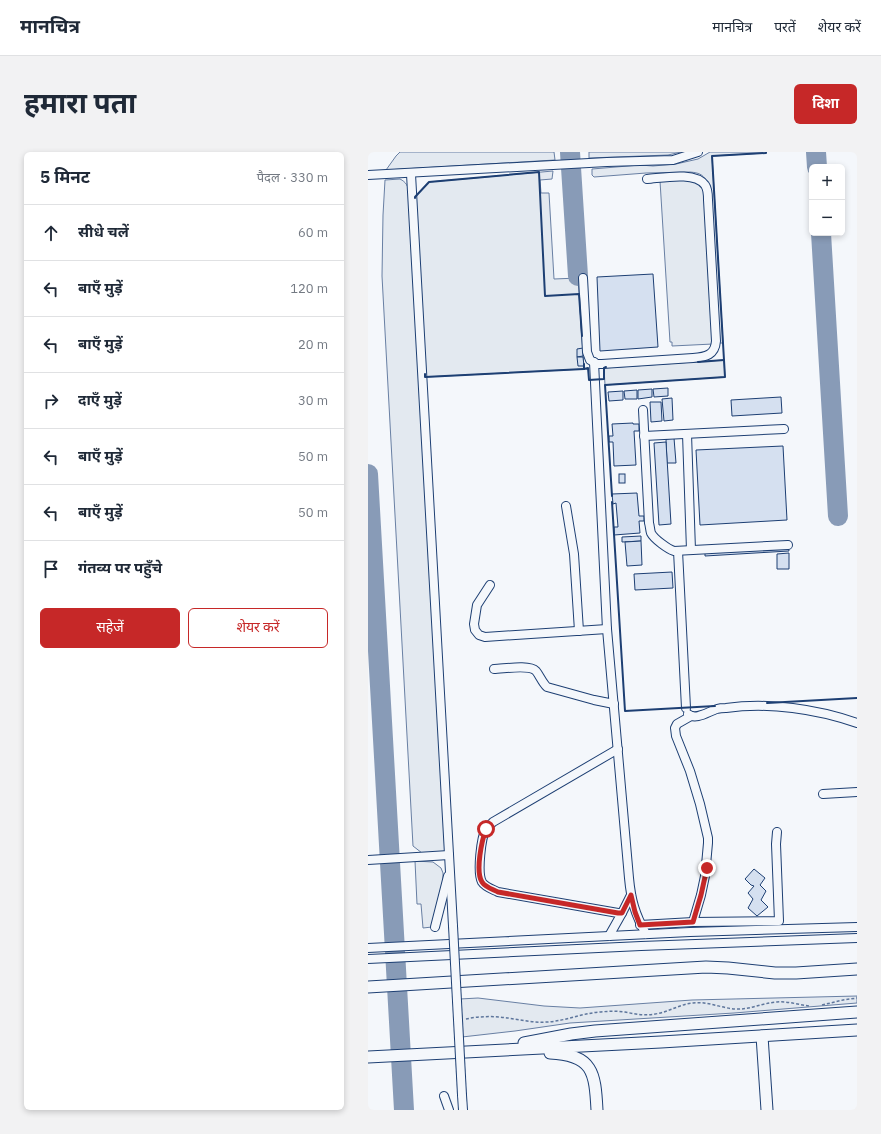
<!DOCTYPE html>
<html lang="hi">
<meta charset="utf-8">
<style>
:root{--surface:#fff;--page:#f2f2f3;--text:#1f2937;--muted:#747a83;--line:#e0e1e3;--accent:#c62828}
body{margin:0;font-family:"IBM Plex Sans","Noto Sans Devanagari",sans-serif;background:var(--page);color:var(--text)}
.controls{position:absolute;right:12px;top:12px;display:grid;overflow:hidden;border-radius:6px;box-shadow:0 2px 6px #0003}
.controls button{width:36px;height:36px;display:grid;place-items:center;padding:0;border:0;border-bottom:1px solid var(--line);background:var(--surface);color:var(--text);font:20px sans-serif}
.stop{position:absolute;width:12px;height:12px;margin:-9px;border:3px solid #c62828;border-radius:50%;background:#fff}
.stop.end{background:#c62828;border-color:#fff;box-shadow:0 1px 4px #0008}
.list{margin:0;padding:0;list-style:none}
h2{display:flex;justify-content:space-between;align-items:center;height:52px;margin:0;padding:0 16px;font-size:17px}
h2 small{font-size:13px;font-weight:400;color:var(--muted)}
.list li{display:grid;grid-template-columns:26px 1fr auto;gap:12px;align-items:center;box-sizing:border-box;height:56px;padding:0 16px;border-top:1px solid var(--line)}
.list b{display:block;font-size:15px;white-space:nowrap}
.list em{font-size:13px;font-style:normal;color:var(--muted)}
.actions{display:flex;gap:8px;padding:12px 16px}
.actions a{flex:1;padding:9px 0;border:1px solid var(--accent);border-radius:6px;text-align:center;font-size:14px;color:var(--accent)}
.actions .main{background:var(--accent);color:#fff}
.icon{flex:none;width:22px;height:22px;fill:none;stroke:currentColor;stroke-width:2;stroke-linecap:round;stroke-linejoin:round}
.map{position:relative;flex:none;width:489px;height:958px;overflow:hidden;border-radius:6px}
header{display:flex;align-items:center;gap:24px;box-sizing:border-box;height:56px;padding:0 20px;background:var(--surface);border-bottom:1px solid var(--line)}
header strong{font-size:19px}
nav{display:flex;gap:22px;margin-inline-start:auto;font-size:14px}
.intro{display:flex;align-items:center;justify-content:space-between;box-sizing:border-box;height:96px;padding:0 24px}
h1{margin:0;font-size:28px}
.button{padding:10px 18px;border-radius:6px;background:var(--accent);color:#fff;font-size:14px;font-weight:700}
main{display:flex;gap:24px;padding:0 24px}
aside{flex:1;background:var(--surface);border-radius:6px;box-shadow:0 2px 6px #0003}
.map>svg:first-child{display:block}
</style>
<header>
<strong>मानचित्र</strong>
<nav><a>मानचित्र</a><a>परतें</a><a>शेयर करें</a></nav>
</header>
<div class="intro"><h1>हमारा पता</h1><a class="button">दिशा</a></div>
<main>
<aside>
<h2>5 मिनट<small>पैदल · 330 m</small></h2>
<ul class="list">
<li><svg class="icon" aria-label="ahead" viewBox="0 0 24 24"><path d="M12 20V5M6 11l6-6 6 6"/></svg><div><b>सीधे चलें</b></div><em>60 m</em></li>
<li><svg class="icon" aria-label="left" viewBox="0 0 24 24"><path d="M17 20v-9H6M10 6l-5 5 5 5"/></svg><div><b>बाएँ मुड़ें</b></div><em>120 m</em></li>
<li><svg class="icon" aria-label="left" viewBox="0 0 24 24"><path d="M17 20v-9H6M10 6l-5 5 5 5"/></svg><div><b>बाएँ मुड़ें</b></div><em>20 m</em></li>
<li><svg class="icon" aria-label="right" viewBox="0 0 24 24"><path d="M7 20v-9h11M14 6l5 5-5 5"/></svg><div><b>दाएँ मुड़ें</b></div><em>30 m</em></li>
<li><svg class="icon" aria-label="left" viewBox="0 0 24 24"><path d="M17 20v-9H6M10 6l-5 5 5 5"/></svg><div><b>बाएँ मुड़ें</b></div><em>50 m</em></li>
<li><svg class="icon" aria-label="left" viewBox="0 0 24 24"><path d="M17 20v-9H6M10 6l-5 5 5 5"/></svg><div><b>बाएँ मुड़ें</b></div><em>50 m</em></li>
<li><svg class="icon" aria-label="arrive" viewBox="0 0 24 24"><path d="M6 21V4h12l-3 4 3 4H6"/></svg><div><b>गंतव्य पर पहुँचे</b></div></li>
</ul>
<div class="actions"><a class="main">सहेजें</a><a>शेयर करें</a></div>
</aside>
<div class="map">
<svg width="489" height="958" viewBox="0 0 489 958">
<rect width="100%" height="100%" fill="#f4f7fb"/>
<g fill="#e3e9f0" stroke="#687fa3">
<polygon points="32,0 186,0 187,8 18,18 28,4"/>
<polygon points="221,0 313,0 300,3 221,6"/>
<path d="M342,0H398V1L344,4L355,191H350L340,33C336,23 333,21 322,20L278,21L226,25L224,23V17L272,13L285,14L308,12L330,7Z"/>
<polygon points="185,19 184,27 172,28 173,41 181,41 186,127 210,126 216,217 57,225 47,45 61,30"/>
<path d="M32,27C38,30 40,34 41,40L78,699L76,701H54L45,694L14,124L15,63L17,28Z"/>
<polygon points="319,28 328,29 336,36 345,192 304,194 304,190 302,190 292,29"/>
<polygon points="356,208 357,225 237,233 236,216"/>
<polygon points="47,709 65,710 73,716 75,721 75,731 64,775 55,776 53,752 49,752"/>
<polygon points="489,844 489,851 366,861 202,871 147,879 94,885 92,847 110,846 176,854 212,856 324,848"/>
</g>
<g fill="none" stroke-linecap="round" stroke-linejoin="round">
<g stroke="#889bb7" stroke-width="20">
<polyline points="202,0 210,124"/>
<polyline points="448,0 449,15"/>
<polyline points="453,81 470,364"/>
<polyline points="0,322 36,958"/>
</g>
</g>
<g fill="#d5e0f0" stroke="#1d3f73">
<polygon points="285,122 290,195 232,199 229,125"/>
<polygon points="215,196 215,204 209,205 209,197"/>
<polygon points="209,205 215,205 216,214 210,214"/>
<polygon points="300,236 300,244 286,245 285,237"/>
<polygon points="284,237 284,245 270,247 270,238"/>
<polygon points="269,238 269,247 257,247 256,239"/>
<polygon points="255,239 255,248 241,249 240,240"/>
<polygon points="413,245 414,261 364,264 363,248"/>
<polygon points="304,246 305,268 296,269 294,247"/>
<polygon points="282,250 293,250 294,269 283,270"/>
<polygon points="265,271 265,272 271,272 271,279 266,279 268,313 246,314 245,290 241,290 241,284 245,284 244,272"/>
<polygon points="306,286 308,311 299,311 298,287"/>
<polygon points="298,290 303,372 291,373 286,291"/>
<polygon points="415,294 419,368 332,373 328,298"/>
<rect x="251" y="322" width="6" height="9"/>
<polygon points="269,341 271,364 276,364 276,369 271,369 272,381 246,383 246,375 250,375 248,351 245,352 244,342"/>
<polygon points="273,384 273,389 254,390 254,385"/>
<polygon points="273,389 274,413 259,414 257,390"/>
<polygon points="420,394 421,399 337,404 337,399"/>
<polygon points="421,401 421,417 409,417 409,402"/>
<polygon points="304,420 305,436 267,438 266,422"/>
<polygon points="386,717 397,726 392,733 398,739 393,748 400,755 389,764 380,756 385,747 380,741 386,734 383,733 377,727"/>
</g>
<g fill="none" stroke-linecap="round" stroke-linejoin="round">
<g stroke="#1d3f73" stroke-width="10">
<g id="minor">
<polyline points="43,22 85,774"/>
<polyline points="0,23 239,10 305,8 330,0"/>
<path d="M215,126L219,200L222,208L229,212H234L325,206C338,205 347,203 348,189L340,48C340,43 340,37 337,33C327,19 294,26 279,27"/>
<path d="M226,210L239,477L261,726C263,748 267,762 278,782"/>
<path d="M275,258L281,371C282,374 282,378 283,381C286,387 300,397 306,399L420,393"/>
<polyline points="319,282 323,398"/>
<polyline points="276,284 416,277"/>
<polyline points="198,354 206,402 211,479"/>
<polyline points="310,399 318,556"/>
<polyline points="122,433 109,453 106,472 107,478 111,483 117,485 239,477"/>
<path d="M126,517C135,517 161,512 168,519C172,524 174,530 179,535L226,548L246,552"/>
<path d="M320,562C328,569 341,559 349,557C352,556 355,556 358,556C401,550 449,557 489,571"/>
<polyline points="323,564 309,572 307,576 308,584 322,619 332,652 340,686 340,691 337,724 333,743 325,770"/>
<path d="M250,597L125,670C123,672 120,674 118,677C113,685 109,721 114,730C117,735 124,737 130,740L250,761H254L263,743"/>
<polyline points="455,642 489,640"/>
<polyline points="0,708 81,703"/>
<polyline points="272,773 325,770 411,769 408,692 409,680"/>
<polyline points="67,775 80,724"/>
<polyline points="241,784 254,761"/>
<polyline points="0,796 322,780 489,775"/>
<polyline points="0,807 273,794 489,786"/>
<polyline points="94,943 95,958"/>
<polyline points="76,944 81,958"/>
</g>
</g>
<g stroke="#1d3f73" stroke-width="13">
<g id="major">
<polyline points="0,835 338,815 360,816 407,821 428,821 489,817"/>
<polyline points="394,884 399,958"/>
<polyline points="156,891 203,882 227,879 489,860"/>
<path d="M182,901C225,903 227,920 229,958"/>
<polyline points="0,905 293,890 489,878"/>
</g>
</g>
<g stroke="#5e769c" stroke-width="1.5" stroke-dasharray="3 2" stroke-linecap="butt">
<polyline points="454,853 475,848 489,846"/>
<path d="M98,867C111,864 127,864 140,866C153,868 166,871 179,870C198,869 214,861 233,860C241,859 249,859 257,860C267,862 277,864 287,862C301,860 312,852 325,851C339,849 353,856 367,857C382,858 394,851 409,850C420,849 431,853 442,854"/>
</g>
<use href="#minor" stroke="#f4f7fb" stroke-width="8"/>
<use href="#major" stroke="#f4f7fb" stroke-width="11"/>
<g stroke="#1d3f73" stroke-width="10" stroke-linecap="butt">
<polyline id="minor-bridge" points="85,774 94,943"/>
</g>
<use href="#minor-bridge" stroke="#f4f7fb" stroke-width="8"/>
<g stroke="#1d3f73" stroke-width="2">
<polyline points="47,46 47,45 61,30 171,20 177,144 211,142 214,184"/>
<polyline points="330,210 356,208"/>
<polyline points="216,212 216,217 220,216 221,228 236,227 236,216 238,215"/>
<polyline points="57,222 57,225 216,217"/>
<polyline points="244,344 237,233 357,225 344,4 398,1 398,0"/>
<polyline points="244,350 257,559 347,554"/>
<polyline points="399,551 489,546"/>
</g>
</g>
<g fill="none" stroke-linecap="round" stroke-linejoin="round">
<path stroke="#c62828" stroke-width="5" d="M118,677C114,688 107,719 114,730C117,735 124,737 130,740L250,761H254L263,743L267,760L272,773L325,770L333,743L339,716"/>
</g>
</svg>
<div class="controls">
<button>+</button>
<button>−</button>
</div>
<div class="stop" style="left:118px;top:677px"></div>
<div class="stop end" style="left:339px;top:716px"></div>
</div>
</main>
